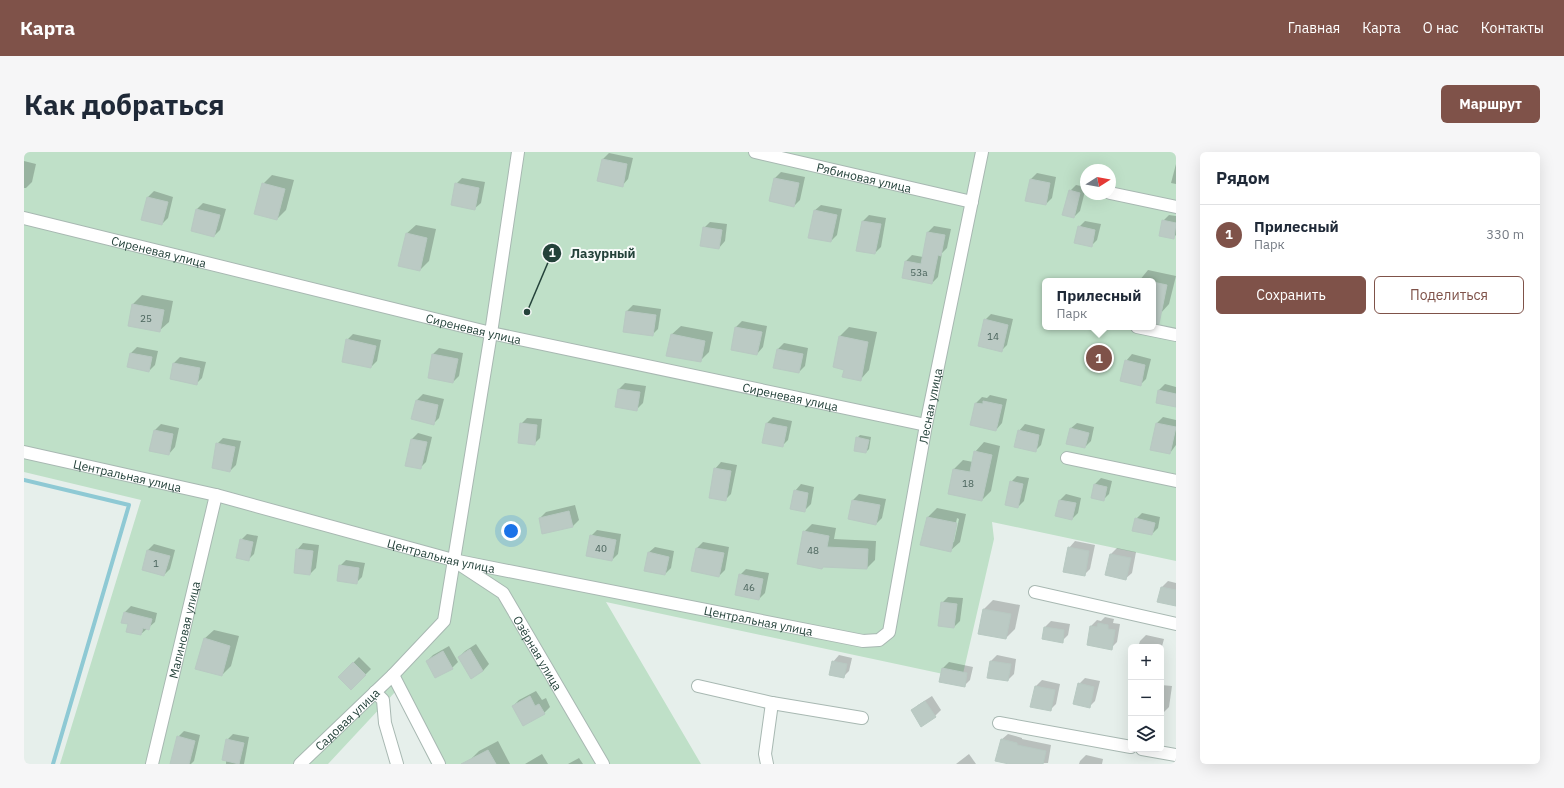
<!DOCTYPE html>
<html lang="ru">
<meta charset="utf-8">
<style>
:root{--surface:#fff;--page:#f6f6f7;--text:#1f2937;--muted:#747a83;--line:#e0e1e3;--accent:#7f5249}
body{margin:0;font-family:"IBM Plex Sans",sans-serif;background:var(--page);color:var(--text)}
.controls{position:absolute;right:12px;bottom:12px;display:grid;overflow:hidden;border-radius:6px;box-shadow:0 4px 16px #0002}
.controls button{width:36px;height:36px;display:grid;place-items:center;padding:0;border:0;border-bottom:1px solid var(--line);background:var(--surface);color:var(--text);font:20px sans-serif}
.compass{position:absolute;left:1056px;top:12px;width:36px;height:36px;border-radius:50%;background:var(--surface);box-shadow:0 4px 16px #0002;rotate:79deg}
.you{position:absolute;left:487px;top:379px;width:14px;height:14px;margin:-10px;border:3px solid #fff;border-radius:50%;background:#1a73e8;box-shadow:0 0 0 6px #1a73e833}
.badge{display:grid;place-items:center;width:26px;height:26px;border-radius:50%;background:var(--accent);color:#fff;font-size:13px;font-weight:700}
.pin{position:absolute;translate:-50% -50%;border:2px solid #fff;box-shadow:0 1px 4px #0006}
.popup{position:absolute;left:1018px;top:126px;width:114px;height:52px;box-sizing:border-box;display:grid;place-content:center;border-radius:6px;background:var(--surface);filter:drop-shadow(0 1px 3px #0005);font-size:13px;white-space:nowrap;color:var(--muted)}
.popup b{font-size:15px;color:var(--text)}
.popup::after{content:'';position:absolute;left:50%;top:100%;margin-left:-8px;border:8px solid transparent;border-top-color:var(--surface)}
.list{margin:0;padding:0;list-style:none}
h2{display:flex;justify-content:space-between;align-items:center;height:52px;margin:0;padding:0 16px;font-size:17px}
h2 small{font-size:13px;font-weight:400;color:var(--muted)}
.list li{display:grid;grid-template-columns:26px 1fr auto;gap:12px;align-items:center;box-sizing:border-box;height:60px;padding:0 16px;border-top:1px solid var(--line)}
.list b{display:block;font-size:15px;white-space:nowrap}
.list p{margin:0;font-size:13px;white-space:nowrap;color:var(--muted)}
.list em{font-size:13px;font-style:normal;color:var(--muted)}
.actions{display:flex;gap:8px;padding:12px 16px}
.actions a{flex:1;padding:9px 0;border:1px solid var(--accent);border-radius:6px;text-align:center;font-size:14px;color:var(--accent)}
.actions .main{background:var(--accent);color:#fff}
.icon{flex:none;width:22px;height:22px;fill:none;stroke:currentColor;stroke-width:2;stroke-linecap:round;stroke-linejoin:round}
.map{position:relative;flex:none;width:1152px;height:612px;overflow:hidden;border-radius:6px}
header{display:flex;align-items:center;gap:24px;box-sizing:border-box;height:56px;padding:0 20px;background:var(--accent);color:#fff}
header strong{font-size:19px}
nav{display:flex;gap:22px;margin-inline-start:auto;font-size:14px}
.intro{display:flex;align-items:center;justify-content:space-between;box-sizing:border-box;height:96px;padding:0 24px}
h1{margin:0;font-size:28px}
.button{padding:10px 18px;border-radius:6px;background:var(--accent);color:#fff;font-size:14px;font-weight:700}
main{display:flex;gap:24px;padding:0 24px}
aside{flex:1;background:var(--surface);border-radius:6px;box-shadow:0 4px 16px #0002}
.map>svg:first-child{display:block}
</style>
<header>
<strong>Карта</strong>
<nav><a>Главная</a><a>Карта</a><a>О нас</a><a>Контакты</a></nav>
</header>
<div class="intro"><h1>Как добраться</h1><a class="button">Маршрут</a></div>
<main>
<div class="map">
<svg width="1152" height="612" viewBox="0 0 1152 612">
<rect width="100%" height="100%" fill="#e6efeb"/>
<path fill="#bfe0c8" fill-rule="evenodd" d="M0,0H1152V409L968,370L970,387L938,526L582,450L677,612H407L372,539L304,612H36L117,348L0,320ZM1062,18H1086V42H1062ZM1021,129H1129V175H1021Z"/>
<g fill="#0003" fill-rule="evenodd">
<polygon points="585,1 609,6 604,27 598,34 579,7"/>
<polygon points="0,9 12,12 8,30 2,36 0,36"/>
<polygon points="1152,12 1152,32 1147,31"/>
<polygon points="757,20 781,25 776,48 770,54 747,49 751,26"/>
<polygon points="1013,21 1032,25 1028,46 1022,52 1007,27"/>
<polygon points="248,23 270,28 262,58 253,67 239,32"/>
<polygon points="438,26 461,30 457,51 450,57 432,32"/>
<polygon points="1052,33 1062,35 1056,59 1050,65 1046,39"/>
<polygon points="130,39 149,45 144,66 138,72 124,45"/>
<polygon points="179,51 202,57 196,78 190,84 173,57"/>
<polygon points="797,53 818,57 813,83 807,89 790,59"/>
<polygon points="845,63 862,66 857,95 851,101 839,69"/>
<polygon points="1145,63 1152,64 1152,83 1149,86 1139,69"/>
<polygon points="1061,69 1077,72 1073,88 1067,94 1055,75"/>
<polygon points="686,70 703,72 701,89 695,96 680,76"/>
<polygon points="392,73 412,77 405,109 396,118 382,82"/>
<polygon points="910,74 927,77 923,96 918,101 914,125 908,131 882,109 888,103 899,105 904,80"/>
<polygon points="1124,118 1152,124 1145,152 1136,162 1129,160 1129,129 1115,129"/>
<polygon points="1030,126 1043,129 1027,129"/>
<polygon points="118,143 149,149 145,170 135,179 109,152"/>
<polygon points="609,153 637,157 634,177 628,183 603,159"/>
<polygon points="967,162 989,167 983,193 977,199 961,168"/>
<polygon points="718,169 743,174 739,195 733,202 712,175"/>
<polygon points="657,174 689,180 685,200 676,209 647,183"/>
<polygon points="825,175 853,180 845,218 836,228 816,184"/>
<polygon points="329,182 357,188 353,209 347,215 323,188"/>
<polygon points="760,191 784,196 781,214 775,220 754,197"/>
<polygon points="113,195 134,199 131,213 125,219 107,201"/>
<polygon points="415,196 439,201 435,224 429,230 409,202"/>
<polygon points="1108,202 1127,207 1122,227 1116,233 1102,209"/>
<polygon points="156,205 182,210 178,226 172,232 147,227 150,211"/>
<polygon points="601,231 622,234 619,251 613,257 595,237"/>
<polygon points="1141,232 1152,235 1152,254 1135,238"/>
<polygon points="399,242 420,247 415,266 409,272 388,266 393,248"/>
<polygon points="966,243 983,247 978,271 972,278 952,251 958,245 963,246"/>
<polygon points="749,265 768,269 764,288 758,294 743,271"/>
<polygon points="1139,265 1152,268 1152,293 1146,301 1133,271"/>
<polygon points="503,266 518,267 516,286 510,292 497,272"/>
<polygon points="1053,271 1070,275 1067,289 1061,295 1046,277"/>
<polygon points="137,272 155,276 151,295 145,302 131,278"/>
<polygon points="1001,272 1021,277 1017,293 1011,299 995,279"/>
<polygon points="394,281 408,285 402,310 396,316 388,287"/>
<polygon points="836,283 847,285 845,297 842,300 833,286"/>
<polygon points="199,286 217,289 212,313 206,319 193,292"/>
<polygon points="960,290 976,294 967,339 958,348 930,317 939,308 949,310 951,300"/>
<polygon points="697,310 713,313 707,342 701,348 691,317"/>
<polygon points="993,324 1005,326 1000,349 994,355 987,330"/>
<polygon points="1077,326 1088,329 1085,342 1079,348 1071,332"/>
<polygon points="777,332 790,335 787,352 780,359 771,339"/>
<polygon points="835,342 862,347 858,366 852,372 829,348"/>
<polygon points="1042,342 1057,346 1054,361 1048,367 1036,348"/>
<polygon points="551,353 555,368 549,374 516,366 522,360"/>
<path d="M913,356L942,362L936,390L926,399L897,392L904,365ZM933,366L935,367L930,390H928Z"/>
<polygon points="1118,361 1136,365 1134,376 1128,382 1112,367"/>
<polygon points="788,372 812,376 810,387 852,389 851,408 843,416 800,414 780,380"/>
<polygon points="573,378 597,382 594,402 588,408 567,384"/>
<polygon points="223,382 234,384 230,402 224,408 217,388"/>
<polygon points="1051,389 1071,393 1066,417 1060,423 1045,396"/>
<polygon points="679,390 705,395 701,418 695,424 673,396"/>
<polygon points="279,391 295,393 292,416 286,422 273,398"/>
<polygon points="130,392 151,398 146,417 140,423 119,418 124,398"/>
<polygon points="631,395 650,399 647,416 641,422 624,401"/>
<polygon points="1093,396 1112,400 1108,421 1101,427 1083,422 1087,402"/>
<polygon points="322,408 341,411 338,425 332,431 316,414"/>
<polygon points="722,417 745,421 741,441 735,447 716,423"/>
<polygon points="1144,429 1152,431 1152,453 1135,449 1138,435"/>
<polygon points="924,445 939,446 936,469 930,475 918,451"/>
<polygon points="969,448 996,453 991,477 982,486 960,457"/>
<polygon points="107,454 133,461 131,470 117,482 105,472 99,470 101,460"/>
<polygon points="1081,465 1090,467 1089,471 1096,472 1093,490 1087,496 1067,474 1073,468 1077,469"/>
<polygon points="1027,469 1046,472 1044,483 1038,489 1021,475"/>
<polygon points="190,478 215,484 207,514 198,523 180,487"/>
<polygon points="1122,483 1140,487 1137,498 1137,495 1114,495 1116,489"/>
<polygon points="452,492 465,512 459,519 448,525 435,505 441,499"/>
<polygon points="425,494 434,510 428,516 403,509 409,503"/>
<polygon points="815,503 828,506 825,519 819,525 809,510"/>
<polygon points="973,503 992,507 990,522 984,528 967,509"/>
<polygon points="335,505 347,517 327,537 315,525"/>
<polygon points="925,510 949,515 946,528 940,534 919,516"/>
<polygon points="1061,526 1076,529 1071,549 1065,555 1055,532"/>
<polygon points="1018,528 1036,532 1032,552 1026,558 1012,534"/>
<polygon points="1137,533 1148,534 1145,555 1139,561 1137,561"/>
<polygon points="512,539 518,548 522,546 526,555 520,561 489,554 495,548"/>
<polygon points="908,544 917,558 911,564 888,559 894,553"/>
<polygon points="160,579 176,583 170,609 167,612 152,612 154,585"/>
<polygon points="209,582 225,585 220,612 202,612 203,588"/>
<polygon points="984,582 998,586 998,587 1027,593 1024,611 993,612 977,588"/>
<polygon points="474,589 486,612 448,612 446,608 455,599"/>
<polygon points="518,602 524,612 501,612"/>
<polygon points="945,602 952,612 932,612"/>
<polygon points="1062,603 1079,607 1078,612 1055,612 1056,609"/>
<polygon points="555,606 559,612 544,612"/>
</g>
<g fill="none" stroke-linecap="round" stroke-linejoin="round">
<polyline stroke="#8ec9d4" stroke-width="4" points="0,328 105,353 29,612"/>
</g>
<g fill="#bbcac4" stroke="#b8c9c2">
<polygon points="578,7 603,12 599,35 573,29"/>
<polygon points="750,26 775,31 770,55 745,49"/>
<polygon points="1006,27 1026,31 1022,53 1001,49"/>
<polygon points="238,31 261,37 253,68 230,62"/>
<polygon points="431,31 455,36 451,58 427,53"/>
<polygon points="1045,38 1056,41 1050,66 1038,63"/>
<polygon points="123,45 144,50 138,73 117,68"/>
<polygon points="172,57 196,63 190,85 167,79"/>
<polygon points="790,58 813,63 807,90 784,86"/>
<polygon points="1138,68 1152,71 1150,87 1135,84"/>
<polygon points="838,69 857,72 851,102 832,99"/>
<polygon points="1054,74 1071,78 1068,95 1050,91"/>
<polygon points="679,75 698,78 695,97 676,94"/>
<polygon points="903,80 921,83 917,104 914,103 908,132 878,126 881,109 897,112"/>
<polygon points="382,81 403,86 396,119 374,114"/>
<polygon points="1129,130 1143,133 1135,172 1129,171"/>
<polygon points="108,152 140,158 136,180 104,174"/>
<polygon points="602,159 632,163 629,184 599,180"/>
<polygon points="960,167 984,173 978,200 954,194"/>
<polygon points="711,175 738,180 733,203 707,198"/>
<polygon points="647,182 681,189 677,210 642,204"/>
<polygon points="815,184 844,190 837,229 818,225 820,218 809,215"/>
<polygon points="322,187 352,194 347,216 318,210"/>
<polygon points="753,197 779,202 775,221 749,216"/>
<polygon points="106,201 128,205 125,220 103,215"/>
<polygon points="408,202 434,207 429,231 404,226"/>
<polygon points="1101,208 1121,213 1117,234 1096,229"/>
<polygon points="149,211 176,216 173,233 146,227"/>
<polygon points="594,237 616,240 613,259 591,255"/>
<polygon points="1134,238 1152,242 1152,255 1132,251"/>
<polygon points="392,248 414,253 410,273 387,267"/>
<polygon points="959,249 978,253 972,279 946,273 951,251 959,252"/>
<polygon points="496,271 513,273 511,293 494,291"/>
<polygon points="742,271 763,275 759,295 738,291"/>
<polygon points="1132,271 1152,275 1146,302 1126,298"/>
<polygon points="1046,276 1065,281 1061,296 1042,292"/>
<polygon points="130,278 149,282 145,303 125,299"/>
<polygon points="994,278 1015,283 1012,300 990,295"/>
<polygon points="832,285 845,288 842,301 830,299"/>
<polygon points="387,287 403,290 397,317 381,314"/>
<polygon points="192,291 211,295 206,320 188,316"/>
<polygon points="950,299 968,303 958,349 924,342 929,317 946,320"/>
<polygon points="690,316 707,319 702,349 685,346"/>
<polygon points="986,329 999,332 994,356 981,353"/>
<polygon points="1070,332 1083,335 1080,349 1067,346"/>
<polygon points="770,338 784,341 781,360 766,357"/>
<polygon points="828,348 856,353 852,373 824,367"/>
<polygon points="1035,348 1052,351 1048,368 1031,364"/>
<polygon points="545,359 549,375 518,382 515,366"/>
<polygon points="903,365 933,371 927,400 896,393"/>
<polygon points="1111,366 1131,371 1128,383 1108,379"/>
<polygon points="779,379 805,384 803,395 844,397 843,417 799,415 798,417 773,412"/>
<polygon points="566,383 592,388 588,409 562,404"/>
<polygon points="216,387 229,390 225,409 212,406"/>
<polygon points="1044,395 1065,399 1061,424 1039,420"/>
<polygon points="672,396 700,401 695,425 667,419"/>
<polygon points="272,397 289,399 286,423 270,421"/>
<polygon points="123,398 146,404 140,424 118,418"/>
<polygon points="624,400 645,405 641,423 620,419"/>
<polygon points="1086,402 1107,406 1102,428 1081,423"/>
<polygon points="315,413 335,416 333,432 313,429"/>
<polygon points="715,422 739,427 735,448 711,443"/>
<polygon points="1137,435 1152,438 1152,454 1133,450"/>
<polygon points="917,450 933,452 930,476 914,474"/>
<polygon points="959,457 987,462 982,487 954,482"/>
<polygon points="100,460 128,467 125,478 119,476 117,483 102,480 104,472 97,471"/>
<polygon points="1074,471 1084,473 1084,477 1091,478 1088,498 1063,493 1066,474 1073,475"/>
<polygon points="1020,475 1040,478 1039,491 1018,487"/>
<polygon points="180,486 206,494 198,524 171,517"/>
<polygon points="446,497 459,519 447,527 434,505"/>
<polygon points="419,499 429,517 411,526 402,509"/>
<polygon points="808,509 823,512 820,526 805,523"/>
<polygon points="966,509 987,512 984,529 963,526"/>
<polygon points="329,510 342,523 327,538 314,525"/>
<polygon points="918,516 943,521 941,535 915,530"/>
<polygon points="1054,531 1070,535 1066,556 1049,552"/>
<polygon points="1011,534 1031,538 1027,559 1006,555"/>
<polygon points="506,544 511,554 515,552 521,562 499,574 488,554"/>
<polygon points="901,549 912,565 897,575 887,558"/>
<polygon points="153,584 171,589 165,612 146,612"/>
<polygon points="202,587 220,591 215,612 198,608"/>
<polygon points="977,587 993,591 993,593 1022,599 1019,612 985,612 971,609"/>
<polygon points="464,598 472,612 437,612"/>
</g>
<g fill="none" stroke-linecap="round" stroke-linejoin="round">
<g stroke="#a8b8b2" stroke-width="14">
<g id="minor">
<path id="s1" d="M731,0L948,50"/>
<polyline points="1086,41 1152,55"/>
<path id="s2" d="M0,66L467,181L902,273"/>
<polyline points="1113,175 1152,183"/>
<path id="s3" d="M0,300L192,343L429,408L839,489L855,488L865,480L902,273L958,0"/>
<polyline points="1043,306 1152,329"/>
<path id="s4" d="M435,412L479,441L579,612"/>
<polyline points="1011,440 1152,472"/>
<polyline points="369,523 415,612"/>
<polyline points="674,534 748,551 838,566"/>
<polyline points="351,540 359,548 361,571 373,612"/>
<polyline points="975,571 1107,595"/>
<polyline points="1118,597 1152,603"/>
<path id="s5" d="M128,612L192,343"/>
<path id="s6" d="M276,612L369,523L420,469L467,181L494,0"/>
<polyline points="743,612 741,602 748,551"/>
</g>
</g>
<use href="#minor" stroke="#fff" stroke-width="12"/>
</g>
<g text-anchor="middle" dominant-baseline="central" stroke-width="4" stroke-linejoin="round" paint-order="stroke">
<g font-size="10" fill="#4a645c">
<text x="895" y="120">53а</text>
<text x="122" y="166">25</text>
<text x="969" y="184">14</text>
<text x="944" y="331">18</text>
<text x="577" y="396">40</text>
<text x="789" y="398">48</text>
<text x="132" y="411">1</text>
<text x="725" y="435">46</text>
</g>
<g font-size="12" fill="#24423a" stroke="#f7fbf9">
<text stroke="none"><textPath href="#s1" startOffset="112">Рябиновая улица</textPath></text>
<text stroke="none"><textPath href="#s2" startOffset="139">Сиреневая улица</textPath></text>
<text stroke="none"><textPath href="#s2" startOffset="463">Сиреневая улица</textPath></text>
<text stroke="none"><textPath href="#s2" startOffset="787">Сиреневая улица</textPath></text>
<text stroke="none"><textPath href="#s3" startOffset="1119">Лесная улица</textPath></text>
<text stroke="none"><textPath href="#s3" startOffset="106">Центральная улица</textPath></text>
<text stroke="none"><textPath href="#s3" startOffset="430">Центральная улица</textPath></text>
<text stroke="none"><textPath href="#s3" startOffset="754">Центральная улица</textPath></text>
<text stroke="none"><textPath href="#s5" startOffset="138">Малиновая улица</textPath></text>
<text stroke="none"><textPath href="#s4" startOffset="122">Озёрная улица</textPath></text>
<text stroke="none"><textPath href="#s6" startOffset="65">Садовая улица</textPath></text>
</g>
</g>
<path fill="none" stroke="#24423a" stroke-width="1.5" d="M503 160L528 101"/>
<g fill="#24423a" stroke="#f7fbf9" stroke-width="1.5">
<circle cx="503" cy="160" r="4"/>
<circle cx="528" cy="101" r="10"/>
</g>
<g font-size="12" text-anchor="middle" font-weight="bold" fill="#fff">
<text x="528" y="105">1</text>
</g>
<g font-size="13" text-anchor="middle" font-weight="bold" fill="#24423a" stroke="#f7fbf9" stroke-width="4" stroke-linejoin="round" paint-order="stroke">
<text x="579" y="106">Лазурный</text>
</g>
</svg>
<div class="controls">
<button>+</button>
<button>−</button>
<button><svg class="icon" aria-label="layers" viewBox="0 0 24 24"><path d="M12 4l9 5-9 5-9-5zM3 14l9 5 9-5"/></svg></button>
</div>
<svg class="compass" viewBox="-18 -18 36 36"><path d="M0-13l5 13h-10z" fill="#e53935"/><path d="M0 13l5-13h-10z" fill="#747a83"/></svg>
<div class="you"></div>
<div class="pin badge" style="left:1075px;top:206px">1</div>
<div class="popup"><b>Прилесный</b>Парк</div>
</div>
<aside>
<h2>Рядом<small></small></h2>
<ul class="list">
<li><span class="badge">1</span><div><b>Прилесный</b><p>Парк</p></div><em>330 m</em></li>
</ul>
<div class="actions"><a class="main">Сохранить</a><a>Поделиться</a></div>
</aside>
</main>
